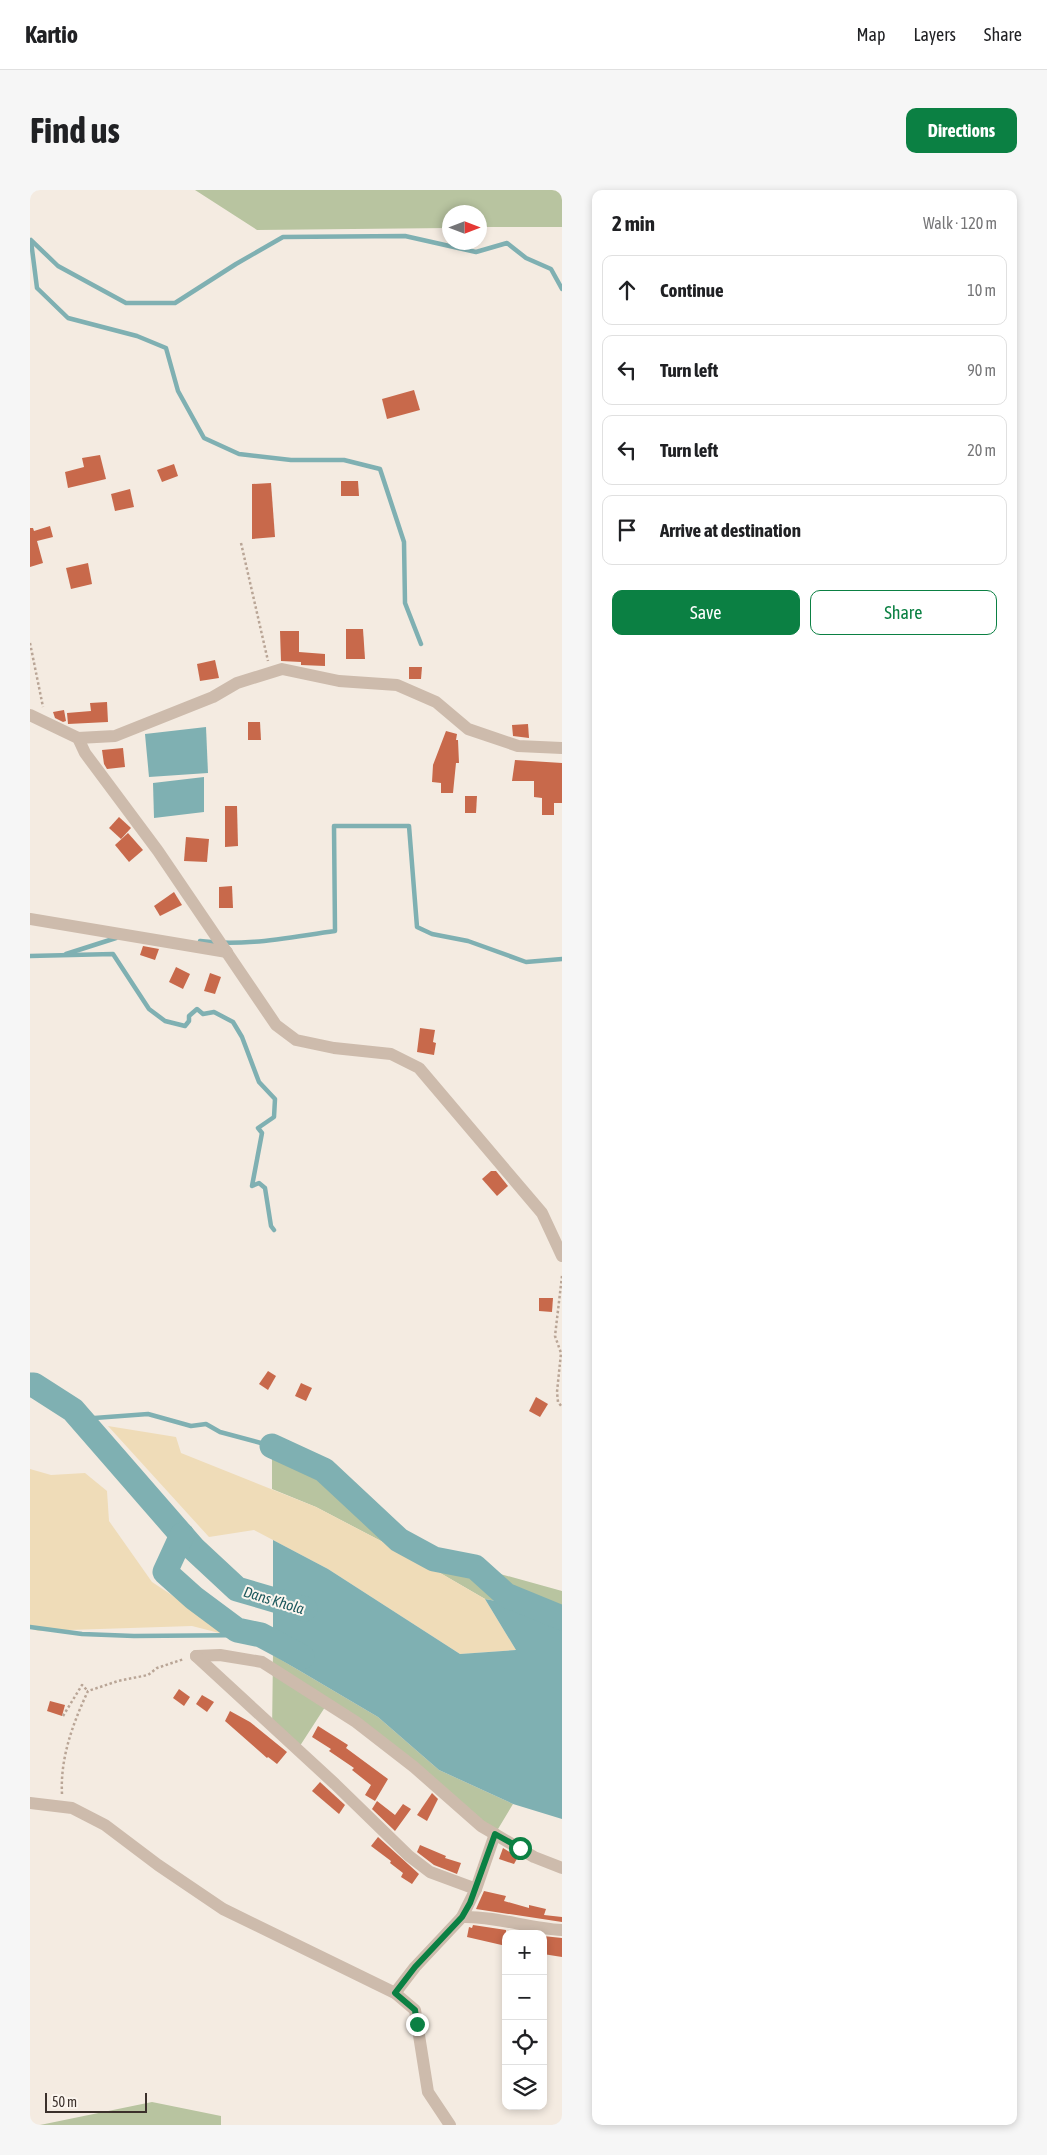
<!DOCTYPE html>
<meta charset="utf-8">
<style>
:root{--surface:#fff;--page:#f6f6f6;--text:#202124;--muted:#757577;--line:#e0e0e0;--accent:#0b8043}
body{margin:0;font-family:"Asap Condensed",sans-serif;background:var(--page);color:var(--text)}
.controls{position:absolute;right:15px;bottom:15px;display:grid;overflow:hidden;border-radius:10px;box-shadow:0 2px 8px #0003}
.controls button{width:45px;height:45px;display:grid;place-items:center;padding:0;border:0;border-bottom:1px solid var(--line);background:var(--surface);color:var(--text);font:25px sans-serif}
.compass{position:absolute;left:412px;top:15px;width:45px;height:45px;border-radius:50%;background:var(--surface);box-shadow:0 2px 8px #0003;rotate:90deg}
.scale{position:absolute;left:15px;bottom:12px;width:102px;box-sizing:border-box;padding-left:5px;border:2px solid #3b302b;border-top:0;font-size:14px;line-height:18px;white-space:nowrap;color:#3b302b;-webkit-text-stroke:4px #fbf5ee;paint-order:stroke}
.stop{position:absolute;width:15px;height:15px;margin:-11px;border:4px solid #0b8043;border-radius:50%;background:#fff}
.stop.end{background:#0b8043;border-color:#fff;box-shadow:0 1px 5px #0008}
.list{margin:0;padding:0;list-style:none}
h2{display:flex;justify-content:space-between;align-items:center;height:65px;margin:0;padding:0 20px;font-size:21px}
h2 small{font-size:16px;font-weight:400;color:var(--muted)}
.list li{display:grid;grid-template-columns:32px 1fr auto;gap:15px;align-items:center;box-sizing:border-box;height:70px;margin:0 10px 10px;padding:0 10px;border:1px solid var(--line);border-radius:10px}
.list b{display:block;font-size:19px;white-space:nowrap}
.list em{font-size:16px;font-style:normal;color:var(--muted)}
.actions{display:flex;gap:10px;padding:15px 20px}
.actions a{flex:1;padding:11px 0;border:1px solid var(--accent);border-radius:10px;text-align:center;font-size:18px;color:var(--accent)}
.actions .main{background:var(--accent);color:#fff}
.icon{flex:none;width:28px;height:28px;fill:none;stroke:currentColor;stroke-width:2;stroke-linecap:round;stroke-linejoin:round}
.map{position:relative;flex:none;width:532px;height:1935px;overflow:hidden;border-radius:10px}
header{display:flex;align-items:center;gap:30px;box-sizing:border-box;height:70px;padding:0 25px;background:var(--surface);border-bottom:1px solid var(--line)}
header strong{font-size:24px}
nav{display:flex;gap:28px;margin-inline-start:auto;font-size:18px}
.intro{display:flex;align-items:center;justify-content:space-between;box-sizing:border-box;height:120px;padding:0 30px}
h1{margin:0;font-size:35px}
.button{padding:12px 22px;border-radius:10px;background:var(--accent);color:#fff;font-size:18px;font-weight:700}
main{display:flex;gap:30px;padding:0 30px}
aside{flex:1;background:var(--surface);border-radius:10px;box-shadow:0 2px 8px #0003}
.map>svg:first-child{display:block}
</style>
<header>
<strong>Kartio</strong>
<nav><a>Map</a><a>Layers</a><a>Share</a></nav>
</header>
<div class="intro"><h1>Find us</h1><a class="button">Directions</a></div>
<main>
<div class="map">
<svg width="532" height="1935" viewBox="0 0 532 1935">
<rect width="100%" height="100%" fill="#f4ebe1"/>
<g fill="#b8c4a0">
<polygon points="165,0 532,0 532,37 450,37 450,22 420,22 419,38 227,40"/>
<polygon points="242,1256 294,1280 369,1350 404,1369 445,1377 532,1401 532,1433 477,1413 455,1409 393,1373 286,1317 242,1299"/>
<polygon points="243,1465 348,1527 409,1580 483,1614 465,1644 297,1514 266,1562 242,1542"/>
<polygon points="122,1912 191,1926 191,1935 10,1935"/>
</g>
<g fill="#efdcb8">
<polygon points="78,1236 146,1247 151,1263 286,1317 393,1373 455,1409 486,1460 430,1464 298,1379 224,1340 179,1347"/>
<polygon points="0,1279 21,1285 55,1283 77,1301 79,1331 122,1392 205,1447 162,1436 8,1441 0,1438"/>
</g>
<g fill="#7fb0b2">
<polygon points="176,537 178,583 119,587 115,544"/>
<polygon points="174,587 174,622 124,628 123,593"/>
<polygon points="243,1350 298,1379 430,1464 486,1460 455,1409 477,1413 532,1433 532,1629 483,1614 409,1580 348,1527 243,1465"/>
</g>
<g fill="none" stroke-linecap="round" stroke-linejoin="round">
<g stroke="#7fb0b2" stroke-width="4.5">
<polyline points="1,50 28,76 96,113 145,113 206,74 253,47 375,46 446,62 477,53 496,68 521,79 532,99"/>
<polyline points="1,51 7,98 38,128 107,146 136,158 148,201 174,248 209,264 261,270 314,270 350,279 374,352 375,413 391,454"/>
<path d="M170,751C215,757 260,747 305,741L304,636H379L387,737L402,744L438,751L496,772L532,769"/>
<polyline points="36,764 86,748"/>
<polyline points="0,766 83,764 119,819 135,831 155,836 159,831 159,826 167,819 173,824 184,822 203,832 212,847 229,892 245,909 244,927 228,938 232,943 222,996 229,993 235,998 241,1036 244,1040"/>
<polyline points="51,1229 118,1224 161,1236 176,1234 190,1242 242,1256"/>
<polyline points="0,1437 52,1444 104,1446 231,1445"/>
</g>
<g stroke="#7fb0b2" stroke-width="25">
<polyline points="0,1195 4,1195 43,1220 164,1359 207,1399 275,1419"/>
<polyline points="242,1256 294,1280 369,1350 404,1369 445,1377 476,1405 532,1428"/>
<polyline points="152,1345 135,1382 164,1408 207,1440 231,1445 272,1467"/>
</g>
</g>
<g fill="#c8694b">
<polygon points="384,200 390,220 357,229 352,209"/>
<polygon points="70,265 76,289 38,298 35,282 54,277 52,268"/>
<polygon points="144,274 148,286 132,292 127,280"/>
<polygon points="311,291 328,291 329,306 311,306"/>
<polygon points="241,293 245,347 222,349 222,294"/>
<polygon points="100,299 104,317 85,321 81,304"/>
<polygon points="20,336 23,347 7,351 13,373 0,377 0,338 3,338 4,341"/>
<polygon points="58,373 62,394 41,399 36,378"/>
<polygon points="316,439 333,439 335,469 316,469"/>
<polygon points="250,441 269,441 269,462 295,464 295,476 271,475 271,472 251,471"/>
<polygon points="185,470 189,488 170,491 167,474"/>
<polygon points="379,477 392,477 391,489 379,489"/>
<polygon points="77,512 78,532 38,534 37,523 61,521 60,513"/>
<polygon points="34,520 36,531 33,532 25,528 23,522"/>
<polygon points="218,532 230,532 231,550 218,550"/>
<polygon points="498,534 499,548 483,546 482,535"/>
<polygon points="416,541 427,544 426,550 428,550 429,573 426,573 423,603 411,603 411,593 402,592 403,575"/>
<polygon points="93,558 95,577 77,579 74,574 72,560"/>
<polygon points="485,570 532,573 532,613 524,613 524,625 512,625 512,608 504,607 504,591 482,591"/>
<polygon points="435,606 447,606 446,623 435,623"/>
<polygon points="195,616 207,616 208,656 195,657"/>
<polygon points="89,627 101,638 91,649 79,638"/>
<polygon points="98,643 113,660 99,672 85,655"/>
<polygon points="156,647 179,649 177,672 154,671"/>
<polygon points="202,696 203,718 189,718 189,697"/>
<polygon points="144,702 152,715 130,726 124,716"/>
<polygon points="113,756 129,759 125,770 110,765"/>
<polygon points="146,777 160,784 153,799 139,792"/>
<polygon points="180,783 191,787 185,804 174,801"/>
<polygon points="390,838 405,840 403,852 406,853 404,865 387,862"/>
<polygon points="461,981 466,981 478,996 467,1006 452,989"/>
<polygon points="509,1108 523,1108 522,1122 509,1121"/>
<polygon points="238,1181 246,1186 238,1200 229,1194"/>
<polygon points="271,1193 282,1198 276,1211 265,1206"/>
<polygon points="506,1207 518,1214 510,1227 499,1221"/>
<polygon points="149,1499 160,1507 154,1516 143,1508"/>
<polygon points="172,1505 184,1512 177,1522 166,1514"/>
<polygon points="20,1511 35,1515 32,1526 17,1521"/>
<polygon points="200,1521 220,1532 257,1562 247,1574 238,1567 237,1568 195,1531"/>
<polygon points="288,1536 318,1555 316,1558 358,1589 345,1611 335,1605 341,1595 322,1580 324,1578 299,1561 301,1559 282,1547"/>
<polygon points="290,1592 315,1615 309,1624 282,1601"/>
<polygon points="402,1603 408,1609 397,1631 387,1625"/>
<polygon points="347,1611 365,1625 373,1614 381,1619 365,1641 342,1619"/>
<polygon points="348,1647 389,1684 382,1694 371,1687 373,1683 360,1673 361,1671 341,1656"/>
<polygon points="390,1655 416,1666 415,1668 431,1673 427,1684 404,1675 387,1662"/>
<polygon points="473,1658 488,1667 484,1674 469,1669"/>
<polygon points="454,1701 476,1706 474,1711 499,1718 499,1715 516,1719 514,1725 532,1727 532,1732 446,1719"/>
<polygon points="443,1735 476,1740 476,1756 437,1747 439,1737 442,1738"/>
<polygon points="513,1746 532,1748 532,1767 513,1764"/>
</g>
<g fill="none" stroke-linecap="round" stroke-linejoin="round">
<g stroke="#b9a596" stroke-width="2.5" stroke-dasharray="2.5 2.5" stroke-linecap="butt">
<polyline points="211,353 238,471"/>
<polyline points="0,453 13,517"/>
<polyline points="532,1086 525,1146 531,1163 527,1202 528,1212 532,1217"/>
<polyline points="33,1526 52,1495 58,1501"/>
<path d="M32,1604C30,1568 43,1533 58,1501L88,1491L118,1485L127,1478L154,1469"/>
</g>
<g stroke="#cdbbac" stroke-width="12">
<polyline points="0,525 48,548 55,563 128,661 246,835 266,850 304,858 361,864 389,878 512,1023 532,1066"/>
<polyline points="48,548 85,546 183,507 207,493 252,479 309,491 367,495 406,512 438,539 488,556 532,558"/>
<polyline points="0,729 197,762"/>
<polyline points="166,1466 190,1465 232,1472 326,1532 384,1577 451,1636 504,1667 532,1678"/>
<polyline points="166,1466 305,1594 379,1666 400,1682 446,1699 432,1727"/>
<polyline points="0,1613 42,1618 75,1635 128,1675 193,1719 365,1803 385,1820 398,1902 420,1935"/>
<polyline points="446,1699 465,1644"/>
<path d="M365,1803L385,1777L432,1727C465,1726 498,1738 532,1740"/>
</g>
</g>
<g fill="none" stroke-linecap="round" stroke-linejoin="round">
<polyline stroke="#0b8043" stroke-width="6" points="387,1834 385,1820 365,1803 385,1777 432,1727 440,1713 465,1644 490,1658"/>
</g>
<g text-anchor="middle" dominant-baseline="central" stroke-width="4" stroke-linejoin="round" paint-order="stroke">
<g font-size="15" font-style="italic" fill="#1f5a5e" stroke="#fbf5ee">
<text transform="translate(244 1410) rotate(17)">Dans Khola</text>
</g>
</g>
</svg>
<div class="controls">
<button>+</button>
<button>−</button>
<button><svg class="icon" aria-label="locate" viewBox="0 0 24 24"><circle cx="12" cy="12" r="6"/><path d="M12 2v4M12 18v4M2 12h4M18 12h4"/></svg></button>
<button><svg class="icon" aria-label="layers" viewBox="0 0 24 24"><path d="M12 4l9 5-9 5-9-5zM3 14l9 5 9-5"/></svg></button>
</div>
<svg class="compass" viewBox="-18 -18 36 36"><path d="M0-13l5 13h-10z" fill="#e53935"/><path d="M0 13l5-13h-10z" fill="#757577"/></svg>
<div class="scale">50 m</div>
<div class="stop" style="left:490px;top:1658px"></div>
<div class="stop end" style="left:387px;top:1834px"></div>
</div>
<aside>
<h2>2 min<small>Walk · 120 m</small></h2>
<ul class="list">
<li><svg class="icon" aria-label="ahead" viewBox="0 0 24 24"><path d="M12 20V5M6 11l6-6 6 6"/></svg><div><b>Continue</b></div><em>10 m</em></li>
<li><svg class="icon" aria-label="left" viewBox="0 0 24 24"><path d="M17 20v-9H6M10 6l-5 5 5 5"/></svg><div><b>Turn left</b></div><em>90 m</em></li>
<li><svg class="icon" aria-label="left" viewBox="0 0 24 24"><path d="M17 20v-9H6M10 6l-5 5 5 5"/></svg><div><b>Turn left</b></div><em>20 m</em></li>
<li><svg class="icon" aria-label="arrive" viewBox="0 0 24 24"><path d="M6 21V4h12l-3 4 3 4H6"/></svg><div><b>Arrive at destination</b></div></li>
</ul>
<div class="actions"><a class="main">Save</a><a>Share</a></div>
</aside>
</main>
